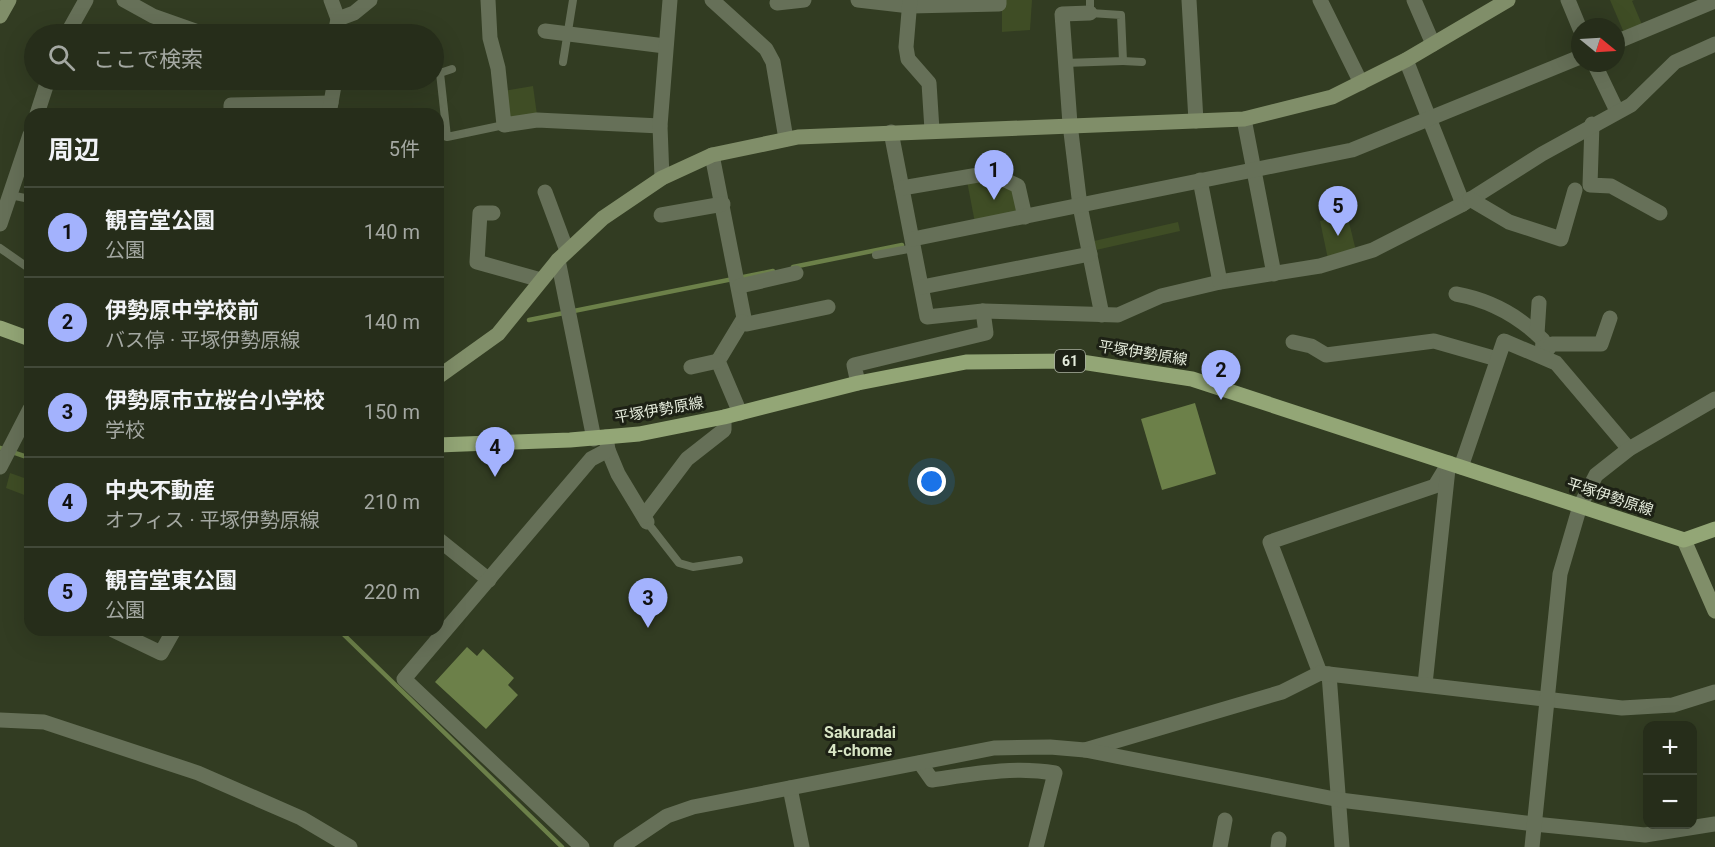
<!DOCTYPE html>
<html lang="ja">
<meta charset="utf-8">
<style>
:root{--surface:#262d1a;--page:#323927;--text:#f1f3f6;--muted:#a4a8a2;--line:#424939;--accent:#a3b2fd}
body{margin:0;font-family:Roboto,"Noto Sans JP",sans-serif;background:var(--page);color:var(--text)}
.controls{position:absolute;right:18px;bottom:18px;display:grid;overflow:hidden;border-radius:12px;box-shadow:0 6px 24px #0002}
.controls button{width:54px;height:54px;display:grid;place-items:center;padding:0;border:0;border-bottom:2px solid var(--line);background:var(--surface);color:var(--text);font:30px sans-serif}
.compass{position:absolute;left:1571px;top:18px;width:54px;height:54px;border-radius:50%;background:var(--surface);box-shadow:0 6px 24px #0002;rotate:108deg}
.you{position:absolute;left:932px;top:482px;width:21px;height:21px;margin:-15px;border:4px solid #fff;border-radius:50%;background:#1a73e8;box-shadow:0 0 0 9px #1a73e833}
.badge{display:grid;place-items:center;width:39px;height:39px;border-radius:50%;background:var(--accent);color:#111;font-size:20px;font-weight:700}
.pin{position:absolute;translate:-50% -50px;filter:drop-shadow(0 2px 3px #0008)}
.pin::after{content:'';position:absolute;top:32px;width:21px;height:18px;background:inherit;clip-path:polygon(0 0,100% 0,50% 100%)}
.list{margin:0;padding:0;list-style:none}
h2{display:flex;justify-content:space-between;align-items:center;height:78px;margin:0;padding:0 24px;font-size:26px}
h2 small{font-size:20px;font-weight:400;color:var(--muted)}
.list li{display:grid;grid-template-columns:39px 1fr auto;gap:18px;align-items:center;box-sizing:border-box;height:90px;padding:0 24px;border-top:2px solid var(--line)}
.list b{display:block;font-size:22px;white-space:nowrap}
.list p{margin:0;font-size:20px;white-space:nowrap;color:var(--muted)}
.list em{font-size:20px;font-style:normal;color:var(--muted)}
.icon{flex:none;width:33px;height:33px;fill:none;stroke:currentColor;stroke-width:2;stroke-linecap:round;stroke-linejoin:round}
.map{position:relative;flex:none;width:1715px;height:847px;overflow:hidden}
.search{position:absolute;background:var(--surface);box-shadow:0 6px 24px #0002;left:24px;top:24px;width:420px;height:66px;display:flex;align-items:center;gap:15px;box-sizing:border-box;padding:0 21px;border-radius:33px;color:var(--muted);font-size:22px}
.panel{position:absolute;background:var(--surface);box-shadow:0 6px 24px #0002;left:24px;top:108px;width:420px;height:528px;border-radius:18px}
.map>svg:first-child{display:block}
</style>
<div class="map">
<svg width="1715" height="847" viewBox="0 0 1715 847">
<rect width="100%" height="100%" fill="#323c22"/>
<g fill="#3f4d25">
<polygon points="1002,0 1032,0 1030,30 1002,32"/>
<polygon points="1610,0 1634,0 1632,1 1643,27 1625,35"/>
<polygon points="533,86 537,115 509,119 504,91"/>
<polygon points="987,176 1015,189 1019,210 975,223 967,181"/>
<polygon points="1347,214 1356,251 1328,259 1320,221"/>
<polygon points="1178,222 1180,231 1096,250 1094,241"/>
<polygon points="10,473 30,480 27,496 6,488"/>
</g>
<g fill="#6c8049">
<polygon points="1195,403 1216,474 1162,490 1141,419"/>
<polygon points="467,647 477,656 483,649 514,678 508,685 518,695 486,729 435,682"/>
</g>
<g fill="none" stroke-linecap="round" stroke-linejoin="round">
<g stroke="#6c8049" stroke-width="4.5">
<polyline points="793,267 902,245"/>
<polyline points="529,320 773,271"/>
<polyline points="0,448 30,458"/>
<polyline points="339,630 562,847"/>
</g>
<g stroke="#667058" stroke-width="8">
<polyline points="1123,61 1142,62"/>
<polyline points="563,62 573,0"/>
<polyline points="1065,63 1123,61 1121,15 1090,13 1090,0"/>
<polyline points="440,73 452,69"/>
<polyline points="434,74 440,73 447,137 504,125"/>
<polyline points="10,195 30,199"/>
<polyline points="0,248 30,269"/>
<polyline points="876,255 914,248"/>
<polyline points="647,522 679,563 693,567 739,560"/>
</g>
<g stroke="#667058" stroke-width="15">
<polyline points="124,0 153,16 204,34"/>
<polyline points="331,0 338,19 335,34"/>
<polyline points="488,0 490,38 498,68 504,125 537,120 660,126"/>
<polyline points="712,0 766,49 773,62 786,139"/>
<polyline points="858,0 910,6 999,4 999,0"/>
<polyline points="910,0 906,47 908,59 929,83 932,130"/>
<polyline points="1189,0 1196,121"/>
<polyline points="1320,0 1361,83"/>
<polyline points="1414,0 1433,44"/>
<polyline points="1568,0 1580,29"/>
<polyline points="777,3 804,0"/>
<polyline points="1090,13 1062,14 1070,124 1080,206 1102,315"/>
<polyline points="338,19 354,13 370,0"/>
<polyline points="545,31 665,46"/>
<polyline points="67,34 86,0"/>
<polyline points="1616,42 1715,1"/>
<polyline points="1406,60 1463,204"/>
<polyline points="1594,63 1617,111"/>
<polyline points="37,114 48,80"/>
<polyline points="231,114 231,105 331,103"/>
<polyline points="329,114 335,80"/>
<polyline points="1244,119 1274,274"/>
<polyline points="1592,124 1590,185 1611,186 1660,213"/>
<polyline points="891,132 927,317 983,311 1118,315 1161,296 1220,282 1320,266 1373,250 1463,204 1542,154 1631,105 1675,62 1715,44"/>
<polyline points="712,155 744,318 718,361 740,413"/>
<polyline points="662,178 660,126 670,0"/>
<polyline points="1200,180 1220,282"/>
<polyline points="902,188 990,173 1018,186 1025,217"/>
<polyline points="545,192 567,251"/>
<polyline points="1470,199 1509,222 1561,239 1575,190"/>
<polyline points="493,213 480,213 477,262 541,280"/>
<polyline points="661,215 723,204"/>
<polyline points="0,224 30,135"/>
<polyline points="913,239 1352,150 1580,57"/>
<polyline points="558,260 594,439"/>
<polyline points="740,286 796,273"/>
<polyline points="922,287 1090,254"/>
<path d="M1456,294C1489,300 1519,316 1543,340L1542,356"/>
<polyline points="742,322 747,324 828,307"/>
<polyline points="1537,334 1539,303"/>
<polyline points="1293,342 1311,346 1326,355 1434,341 1497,359"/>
<polyline points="1542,356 1552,344 1601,344 1610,318"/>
<polyline points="691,367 718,361"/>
<polyline points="858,383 854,365 986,333 983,311"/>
<polyline points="608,450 618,474 647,522"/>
<polyline points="0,467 30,409"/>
<polyline points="1461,467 1504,341 1556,363 1629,449"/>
<polyline points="644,516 687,459 724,430 724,417"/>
<polyline points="438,539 489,580"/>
<polyline points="113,630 161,653 174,630"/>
<polyline points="1320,673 1270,542 1435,486 1449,463"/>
<polyline points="1329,674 1342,847"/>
<polyline points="1425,684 1448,469"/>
<polyline points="0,720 44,722 198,773 301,818 350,847"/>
<polyline points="1085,750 1282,692 1320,673 1622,708 1673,705 1715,692"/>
<path d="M920,763L932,780C973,774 1013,766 1055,773L1036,847"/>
<polyline points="790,788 802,847"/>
<polyline points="582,847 404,679 591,459 608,450 606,437"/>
<polyline points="621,847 667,816 693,807 994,748 1050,747 1085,750 1340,800 1534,824 1645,835 1715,824"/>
<polyline points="1220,847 1225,820"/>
<polyline points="1278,847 1279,839"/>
<polyline points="1532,847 1560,574 1580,506 1596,475 1629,449 1715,399"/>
</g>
<g stroke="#808e69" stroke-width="15">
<polyline points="0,16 9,0"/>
<polyline points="438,377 498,334 558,260 603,218 662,178 712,155 798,137 1244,119 1332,97 1406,60 1508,0"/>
<polyline points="1684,540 1715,611"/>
</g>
<g stroke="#93a676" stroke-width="15">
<polyline points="0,328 30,339"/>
<polyline points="438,445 570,440 639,434 724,417 858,383 966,362 1075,361 1192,379 1684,540 1715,529"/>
</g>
</g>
<g text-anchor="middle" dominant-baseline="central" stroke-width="6" stroke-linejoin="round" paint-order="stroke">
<rect fill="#1d2115" stroke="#a9afa0" stroke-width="1.5" x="1055" y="350" width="30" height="22" rx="4.5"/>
<g font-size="14" font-weight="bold" fill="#e5ecdc">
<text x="1070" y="361">61</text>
</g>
<g font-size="15" fill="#e5ecdc" stroke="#1d2115">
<text transform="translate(1143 353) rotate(9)">平塚伊勢原線</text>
<text transform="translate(659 410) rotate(-10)">平塚伊勢原線</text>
<text transform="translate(1610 497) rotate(18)">平塚伊勢原線</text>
</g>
<g font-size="16" font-weight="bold" fill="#d8e5c5" stroke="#1d2115">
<text x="860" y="732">Sakuradai<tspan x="860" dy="18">4-chome</tspan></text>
</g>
</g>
</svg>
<div class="controls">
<button>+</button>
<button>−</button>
</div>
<svg class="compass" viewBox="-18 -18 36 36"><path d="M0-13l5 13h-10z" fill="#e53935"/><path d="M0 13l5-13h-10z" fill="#a4a8a2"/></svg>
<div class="you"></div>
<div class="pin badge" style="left:994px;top:200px">1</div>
<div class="pin badge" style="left:1221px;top:400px">2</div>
<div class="pin badge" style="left:648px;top:628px">3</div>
<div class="pin badge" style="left:495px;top:477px">4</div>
<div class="pin badge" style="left:1338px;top:236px">5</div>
<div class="search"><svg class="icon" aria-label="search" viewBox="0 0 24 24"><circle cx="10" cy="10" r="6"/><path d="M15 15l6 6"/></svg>ここで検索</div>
<section class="panel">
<h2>周辺<small>5件</small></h2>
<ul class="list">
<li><span class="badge">1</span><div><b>観音堂公園</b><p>公園</p></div><em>140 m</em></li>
<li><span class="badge">2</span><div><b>伊勢原中学校前</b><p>バス停 · 平塚伊勢原線</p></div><em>140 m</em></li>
<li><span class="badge">3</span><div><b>伊勢原市立桜台小学校</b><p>学校</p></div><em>150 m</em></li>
<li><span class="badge">4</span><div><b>中央不動産</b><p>オフィス · 平塚伊勢原線</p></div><em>210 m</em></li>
<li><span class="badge">5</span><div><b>観音堂東公園</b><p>公園</p></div><em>220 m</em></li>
</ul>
</section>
</div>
